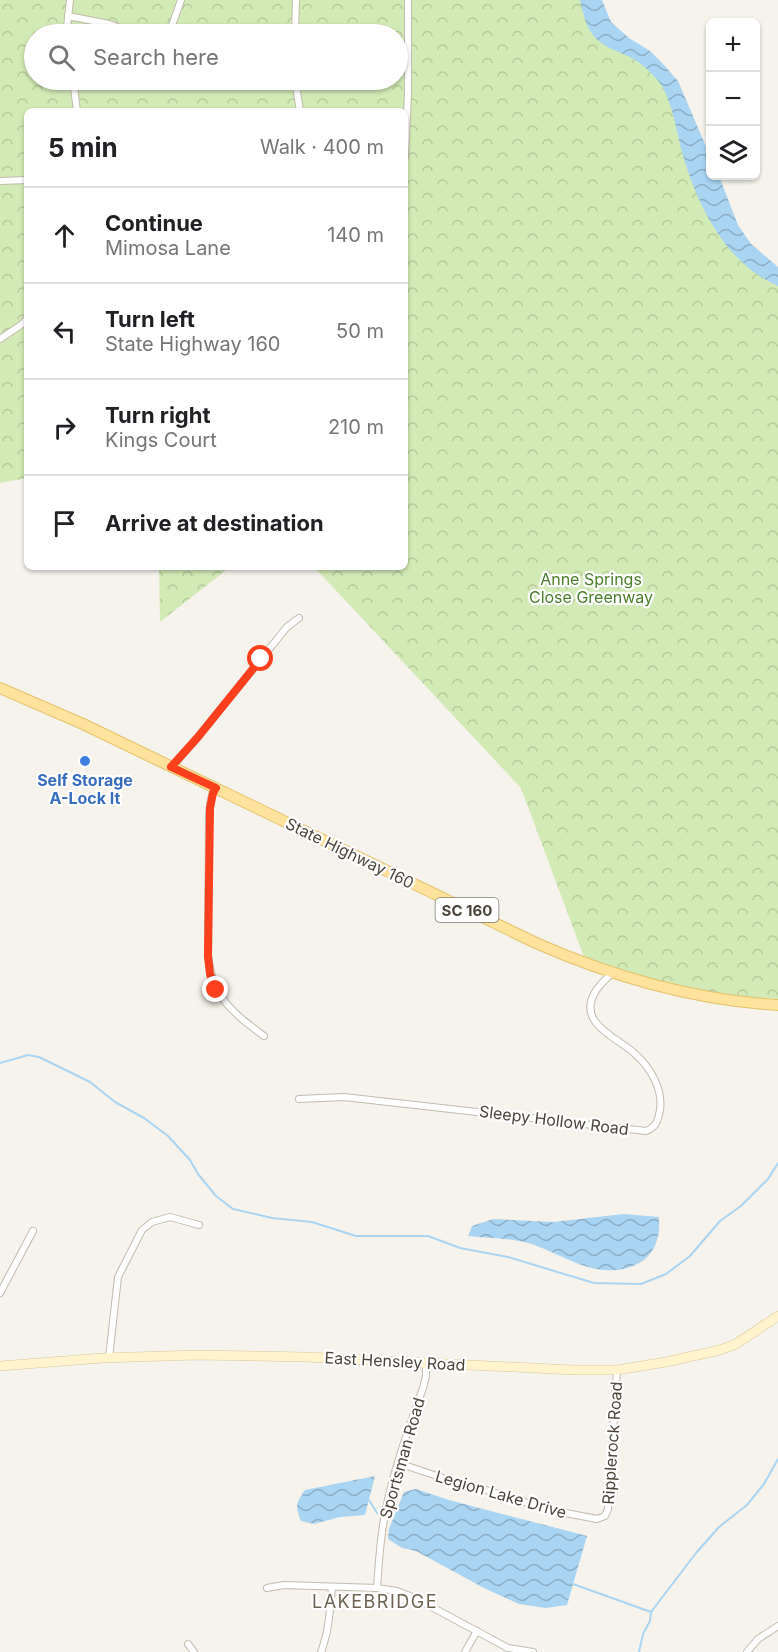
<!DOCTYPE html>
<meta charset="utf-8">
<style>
:root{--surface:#fff;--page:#f6f6f6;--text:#202124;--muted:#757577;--line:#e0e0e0}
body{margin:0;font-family:Inter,sans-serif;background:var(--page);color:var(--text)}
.controls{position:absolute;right:18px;top:18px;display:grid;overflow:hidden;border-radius:9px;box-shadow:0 2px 4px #0004}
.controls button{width:54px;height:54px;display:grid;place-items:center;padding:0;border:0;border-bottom:2px solid var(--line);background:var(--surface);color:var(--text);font:30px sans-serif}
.stop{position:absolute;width:18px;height:18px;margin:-14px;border:4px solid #fc3f1d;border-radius:50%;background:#fff}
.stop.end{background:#fc3f1d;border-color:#fff;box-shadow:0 2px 6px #0008}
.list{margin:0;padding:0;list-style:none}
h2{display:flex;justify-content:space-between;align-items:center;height:78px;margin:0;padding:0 24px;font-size:26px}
h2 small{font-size:20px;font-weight:400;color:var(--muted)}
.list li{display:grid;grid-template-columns:39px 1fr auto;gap:18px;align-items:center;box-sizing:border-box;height:96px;padding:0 24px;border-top:2px solid var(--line)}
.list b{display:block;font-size:22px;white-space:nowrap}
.list p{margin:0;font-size:20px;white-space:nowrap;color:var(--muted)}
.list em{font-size:20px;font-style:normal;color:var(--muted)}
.icon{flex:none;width:33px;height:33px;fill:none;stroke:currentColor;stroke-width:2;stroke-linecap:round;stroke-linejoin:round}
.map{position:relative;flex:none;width:778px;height:1652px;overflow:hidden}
.search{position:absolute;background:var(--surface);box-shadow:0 2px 4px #0004;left:24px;top:24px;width:384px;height:66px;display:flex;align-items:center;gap:15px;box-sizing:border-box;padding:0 21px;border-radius:33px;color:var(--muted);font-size:22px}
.panel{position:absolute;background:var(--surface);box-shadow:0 2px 4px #0004;left:24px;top:108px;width:384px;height:462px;border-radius:9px}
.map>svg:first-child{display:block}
</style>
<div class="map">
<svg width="778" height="1652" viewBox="0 0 778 1652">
<defs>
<pattern id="forest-crowns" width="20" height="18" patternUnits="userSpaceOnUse" patternTransform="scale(1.5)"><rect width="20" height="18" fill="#d2eab5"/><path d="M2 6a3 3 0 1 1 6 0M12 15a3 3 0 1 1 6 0" fill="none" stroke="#b6ca9c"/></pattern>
<pattern id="water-waves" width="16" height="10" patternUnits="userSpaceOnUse" patternTransform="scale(1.5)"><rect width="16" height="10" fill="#a9d4f2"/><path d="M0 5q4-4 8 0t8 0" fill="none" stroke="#8caec5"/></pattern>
</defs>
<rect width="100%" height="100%" fill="#f6f3ec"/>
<g fill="url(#forest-crowns)" fill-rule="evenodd">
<path d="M0,0H591L593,8L656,67L722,216L778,276V999L733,996L661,983L584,957L521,788L314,567H405V111H27V478L0,483ZM34,34H398V80H34Z"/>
<polygon points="159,567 230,567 160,622"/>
</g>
<g fill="url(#water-waves)">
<path d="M580,0H602L611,22L629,38L650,51L664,65L678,81L710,156V176H719L738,225L751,244L778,267V286C725,263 697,205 682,152C676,130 673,105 662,86C656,77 645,66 635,60C617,49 599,49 588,27C584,19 582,8 580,0Z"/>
<path d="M624,1214L659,1217C659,1224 660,1232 657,1240C649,1269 614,1275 588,1267C567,1261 549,1249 528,1243C509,1238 488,1238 468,1236L472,1226L493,1219L553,1222Z"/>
<path d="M375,1476L365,1515L340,1517L314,1524L301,1521C295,1505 296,1503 305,1490Z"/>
<polygon points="416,1489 449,1500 587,1536 567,1605 546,1608 519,1604 484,1588 416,1551 402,1548 388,1539 389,1529 404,1492"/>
</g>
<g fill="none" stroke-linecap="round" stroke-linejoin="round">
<g stroke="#a9d4f2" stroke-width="2">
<polyline points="0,1063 28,1055 39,1057 90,1082 115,1102 144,1118 168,1136 190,1160 198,1174 216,1196 233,1209 272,1218 312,1222 356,1236 428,1236 460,1248 508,1257 594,1283 641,1284 666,1274 690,1256 720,1221 741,1206 768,1179 778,1163"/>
<polyline points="369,1500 377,1513"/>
<polyline points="573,1584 651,1612"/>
<polyline points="639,1652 643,1634 650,1621 651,1612 696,1553 719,1527 747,1505 764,1484 778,1459"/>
</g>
<g stroke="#c2bbae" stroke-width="8">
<g id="minor">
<polyline points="68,16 109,24 138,34"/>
<polyline points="68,34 67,27 70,0"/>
<polyline points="169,34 181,0"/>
<polyline points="295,34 296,0"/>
<polyline points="73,80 77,111"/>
<polyline points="295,80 300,111"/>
<polyline points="405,157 408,93 408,0"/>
<polyline points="0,181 27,180"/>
<polyline points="0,339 21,325 27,319"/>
<polyline points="172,767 198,737 287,627 299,618"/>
<path d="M216,788C209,797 210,807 209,818L208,956C213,998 232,1012 264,1036"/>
<path d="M299,1099L344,1097L646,1131C656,1127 658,1121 660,1110C663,1088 650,1067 634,1053C618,1038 578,1024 594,994C598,986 605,980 612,973"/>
<polyline points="0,1293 33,1231"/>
<polyline points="109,1358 118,1277 142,1230 152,1222 170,1217 199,1225"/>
<polyline points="398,1463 455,1482 483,1489 550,1510 597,1519 605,1516 608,1509 617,1370"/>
<polyline points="267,1588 284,1585 377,1588 397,1591 415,1598 508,1648 533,1652"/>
<path d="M377,1588C379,1562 380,1535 386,1509C394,1468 409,1428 423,1388L426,1376V1363"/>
<polyline points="188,1644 194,1652"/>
<path d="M321,1652C329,1631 330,1610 332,1587"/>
<polyline points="465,1652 477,1631"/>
<polyline points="747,1652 758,1639 778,1626"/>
</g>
</g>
<g stroke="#d6c79b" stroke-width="10">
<polyline id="secondary" points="0,1366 102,1358 197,1355 305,1357 574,1370 617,1370 666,1362 720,1350 736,1344 778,1316"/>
</g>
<g stroke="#e6c16a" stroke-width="12">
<path id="primary" d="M0,688L83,724L536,943C613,977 693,1000 778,1005"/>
</g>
<use href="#minor" stroke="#fff" stroke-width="6"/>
<use href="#secondary" stroke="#fff3cd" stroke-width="9"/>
<use href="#primary" stroke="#ffe39c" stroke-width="10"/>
</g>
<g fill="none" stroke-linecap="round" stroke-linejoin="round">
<polyline stroke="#fc3f1d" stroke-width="8" points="216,990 210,974 208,956 210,808 213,793 216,788 171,767 198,737 261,659"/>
</g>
<circle fill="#3f7fe0" stroke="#fff" stroke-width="2" cx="85" cy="761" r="6"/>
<g text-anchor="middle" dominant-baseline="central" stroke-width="4.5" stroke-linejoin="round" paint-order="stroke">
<rect fill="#fff" stroke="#817c74" stroke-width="1.5" x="435.5" y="898" width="63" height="24" rx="4.5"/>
<g font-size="15" font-weight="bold" fill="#4b4439">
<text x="467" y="910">SC 160</text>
</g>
<g font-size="16" fill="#4a7f2a" stroke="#fff">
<text x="591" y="579">Anne Springs<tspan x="591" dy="18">Close Greenway</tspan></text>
</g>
<g font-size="16" font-weight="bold" fill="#366cbe" stroke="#fff">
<text x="85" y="780">Self Storage<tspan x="85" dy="18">A-Lock It</tspan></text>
</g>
<g font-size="16" fill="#4b4439" stroke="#fff">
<text transform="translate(350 853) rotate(26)">State Highway 160</text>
<text transform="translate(554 1120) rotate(7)">Sleepy Hollow Road</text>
<text transform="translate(395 1361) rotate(3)">East Hensley Road</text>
<text transform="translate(612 1443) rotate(-86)">Ripplerock Road</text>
<text transform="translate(402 1458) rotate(-74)">Sportsman Road</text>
<text transform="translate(501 1494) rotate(16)">Legion Lake Drive</text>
</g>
<g font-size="18" letter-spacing="1.5" fill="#6e6250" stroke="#fff">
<text x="375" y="1601">LAKEBRIDGE</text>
</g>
</g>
</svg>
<div class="controls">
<button>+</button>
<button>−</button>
<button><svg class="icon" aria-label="layers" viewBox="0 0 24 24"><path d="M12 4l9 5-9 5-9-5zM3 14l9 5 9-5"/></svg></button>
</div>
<div class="stop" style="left:261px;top:659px"></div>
<div class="stop end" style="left:216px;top:990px"></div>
<div class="search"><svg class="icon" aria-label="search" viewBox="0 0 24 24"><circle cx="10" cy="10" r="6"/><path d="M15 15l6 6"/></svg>Search here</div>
<section class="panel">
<h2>5 min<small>Walk · 400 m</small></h2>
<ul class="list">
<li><svg class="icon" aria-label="ahead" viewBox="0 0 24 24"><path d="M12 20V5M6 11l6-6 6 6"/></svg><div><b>Continue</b><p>Mimosa Lane</p></div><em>140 m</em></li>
<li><svg class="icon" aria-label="left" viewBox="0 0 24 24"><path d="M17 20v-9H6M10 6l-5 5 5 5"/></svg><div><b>Turn left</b><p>State Highway 160</p></div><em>50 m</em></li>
<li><svg class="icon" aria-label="right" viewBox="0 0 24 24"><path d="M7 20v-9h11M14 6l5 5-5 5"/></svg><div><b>Turn right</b><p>Kings Court</p></div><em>210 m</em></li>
<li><svg class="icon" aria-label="arrive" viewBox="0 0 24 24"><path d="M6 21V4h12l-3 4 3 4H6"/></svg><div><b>Arrive at destination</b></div></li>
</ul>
</section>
</div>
